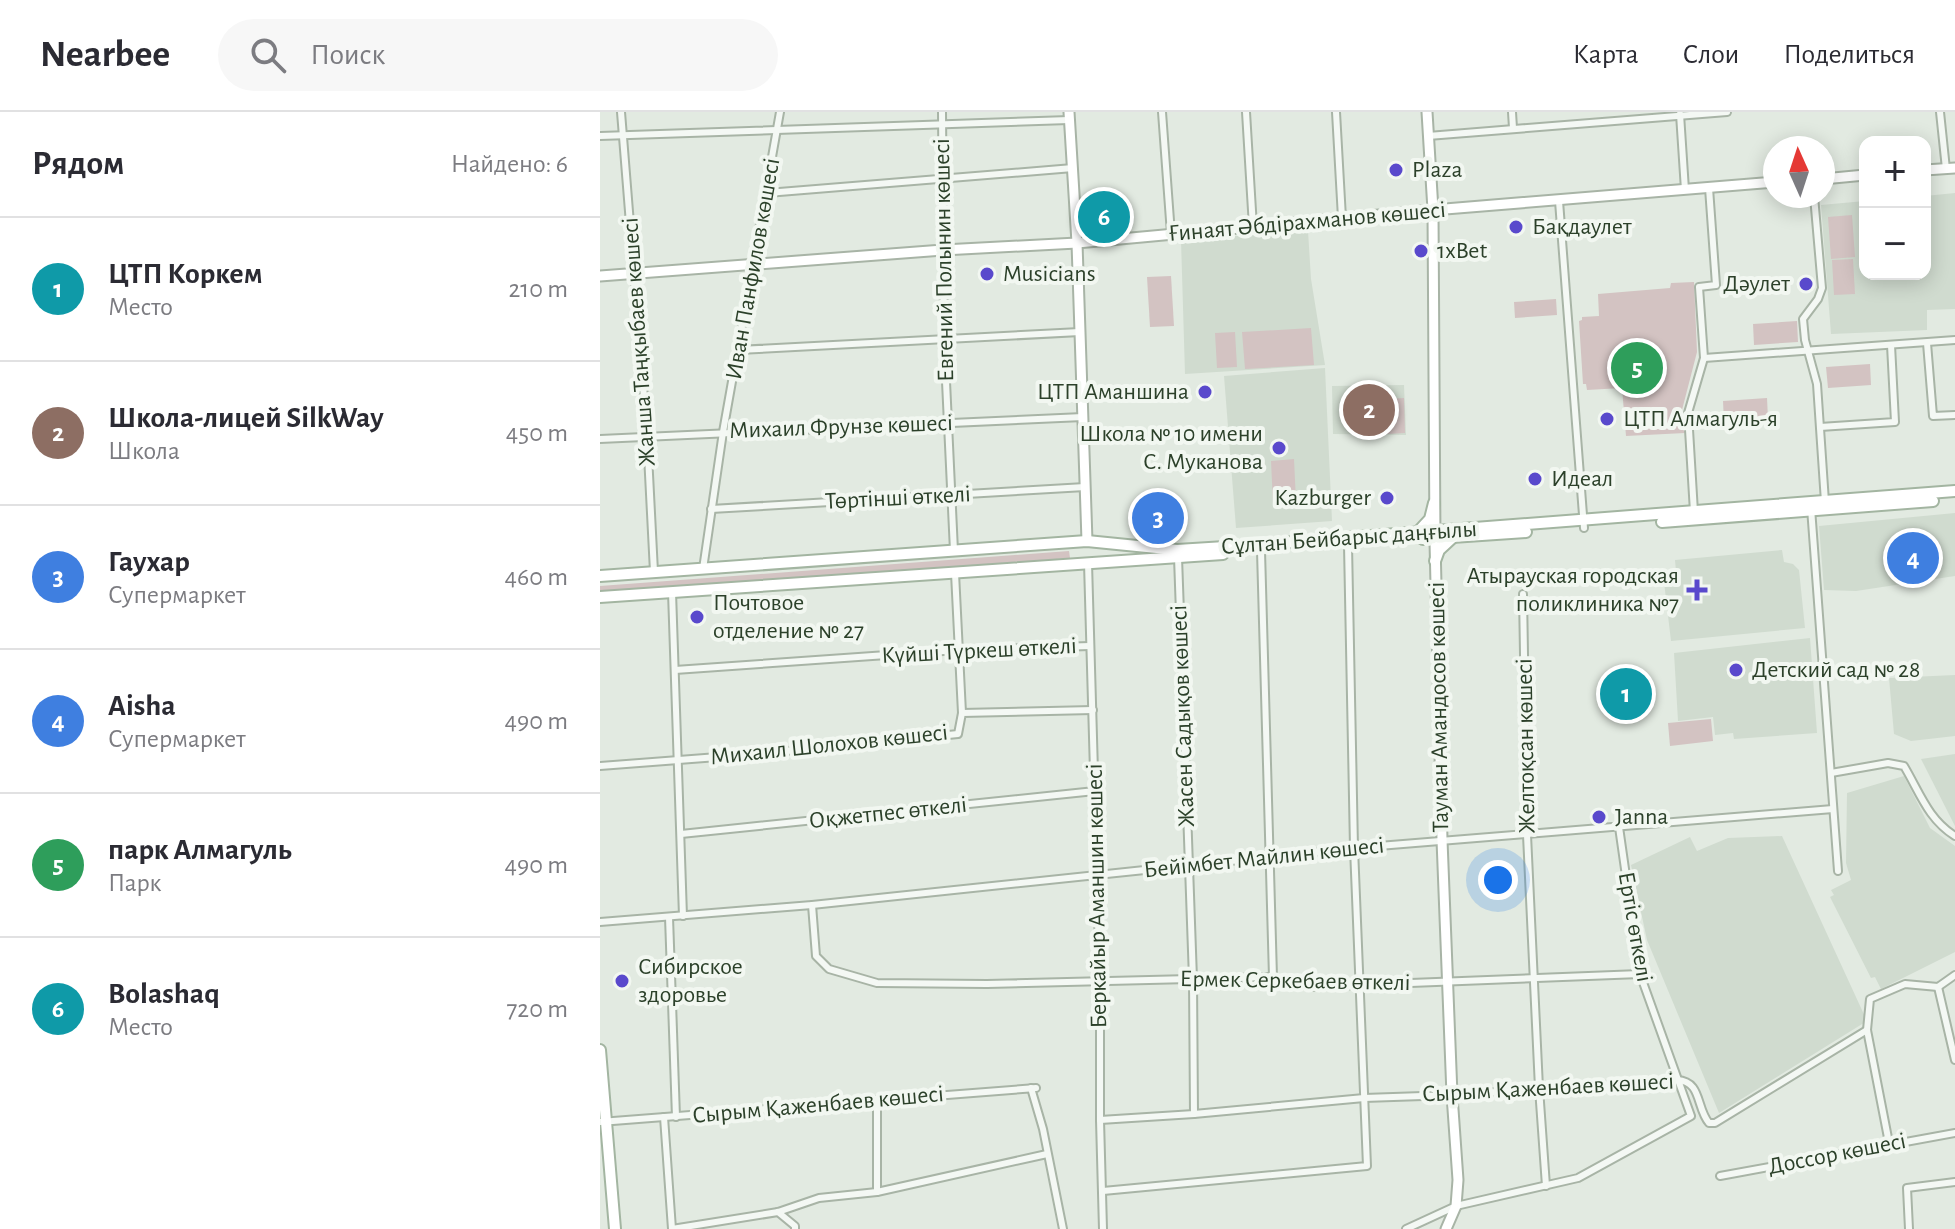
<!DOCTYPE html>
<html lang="ru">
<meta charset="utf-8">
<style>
:root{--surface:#fff;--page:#f7f7f7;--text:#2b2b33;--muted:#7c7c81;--line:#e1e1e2;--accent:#1a73e8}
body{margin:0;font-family:"Alegreya Sans",sans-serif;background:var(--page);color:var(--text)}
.controls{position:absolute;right:24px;top:24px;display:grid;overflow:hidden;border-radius:16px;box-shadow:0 4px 20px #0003}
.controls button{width:72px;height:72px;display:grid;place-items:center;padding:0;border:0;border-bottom:2px solid var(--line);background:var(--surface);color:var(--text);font:40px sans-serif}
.compass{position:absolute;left:1163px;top:24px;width:72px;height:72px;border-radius:50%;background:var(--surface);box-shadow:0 4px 20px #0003;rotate:357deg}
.you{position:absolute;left:898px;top:768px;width:28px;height:28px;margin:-20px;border:6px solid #fff;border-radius:50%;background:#1a73e8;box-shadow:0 0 0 12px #1a73e833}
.badge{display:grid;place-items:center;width:52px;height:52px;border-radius:50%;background:var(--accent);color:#fff;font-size:26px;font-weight:700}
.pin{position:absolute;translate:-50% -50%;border:4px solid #fff;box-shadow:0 2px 8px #0006}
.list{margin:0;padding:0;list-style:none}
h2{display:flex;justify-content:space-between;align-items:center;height:104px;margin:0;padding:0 32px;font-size:34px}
h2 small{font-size:26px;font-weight:400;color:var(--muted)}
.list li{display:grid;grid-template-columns:52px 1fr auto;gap:24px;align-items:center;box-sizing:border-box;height:144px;padding:0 32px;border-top:2px solid var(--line)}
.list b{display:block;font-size:30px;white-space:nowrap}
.list p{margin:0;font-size:26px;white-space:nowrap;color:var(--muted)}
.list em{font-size:26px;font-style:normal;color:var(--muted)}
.icon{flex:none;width:44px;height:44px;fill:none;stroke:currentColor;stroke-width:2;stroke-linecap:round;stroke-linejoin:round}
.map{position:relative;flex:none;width:1355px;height:1117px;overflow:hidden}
header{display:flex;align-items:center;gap:48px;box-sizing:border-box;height:112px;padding:0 40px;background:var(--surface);border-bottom:2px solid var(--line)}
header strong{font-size:38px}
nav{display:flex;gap:44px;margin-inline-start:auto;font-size:28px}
.search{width:560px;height:72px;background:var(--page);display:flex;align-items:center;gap:20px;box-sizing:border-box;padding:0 28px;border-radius:44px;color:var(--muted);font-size:30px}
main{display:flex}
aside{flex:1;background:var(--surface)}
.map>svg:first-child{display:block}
</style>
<header>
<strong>Nearbee</strong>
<div class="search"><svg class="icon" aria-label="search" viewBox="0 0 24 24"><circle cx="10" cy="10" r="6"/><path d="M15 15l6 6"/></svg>Поиск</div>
<nav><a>Карта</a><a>Слои</a><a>Поделиться</a></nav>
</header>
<main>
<aside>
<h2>Рядом<small>Найдено: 6</small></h2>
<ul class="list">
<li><span class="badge" style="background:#0f9aa8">1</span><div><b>ЦТП Коркем</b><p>Место</p></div><em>210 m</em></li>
<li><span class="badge" style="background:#8d6e63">2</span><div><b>Школа-лицей SilkWay</b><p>Школа</p></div><em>450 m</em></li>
<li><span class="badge" style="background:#3f7fe0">3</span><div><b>Гаухар</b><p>Супермаркет</p></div><em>460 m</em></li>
<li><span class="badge" style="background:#3f7fe0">4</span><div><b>Aisha</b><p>Супермаркет</p></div><em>490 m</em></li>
<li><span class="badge" style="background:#2e9e5b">5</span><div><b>парк Алмагуль</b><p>Парк</p></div><em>490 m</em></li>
<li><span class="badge" style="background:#0f9aa8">6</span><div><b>Bolashaq</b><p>Место</p></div><em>720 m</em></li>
</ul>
</aside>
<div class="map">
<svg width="1355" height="1117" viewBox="0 0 1355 1117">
<rect width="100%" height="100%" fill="#e2eae1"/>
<g fill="#d0dbcf">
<polygon points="1355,81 1355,197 1327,198 1327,218 1231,222 1221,93 1265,89 1265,162 1325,162 1325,84"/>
<polygon points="708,119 711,167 725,253 585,262 581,128"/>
<polygon points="725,256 732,409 636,416 624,264"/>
<polygon points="804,273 806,323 733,322 732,274"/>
<polygon points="1355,401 1355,464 1256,479 1224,478 1219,414"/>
<polygon points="1182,438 1184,450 1193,452 1199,458 1205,516 1071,529 1064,470 1076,459 1075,448"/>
<polygon points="1210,526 1217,621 1134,627 1133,621 1115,623 1113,605 1078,609 1074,541"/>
<polygon points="1355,563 1355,624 1311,629 1294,622 1289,566"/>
<polygon points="1355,642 1355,714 1321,647"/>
<polygon points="1304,664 1330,716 1355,734 1355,840 1281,877 1275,865 1271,866 1230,785 1234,783 1231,778 1251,768 1246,751 1247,681"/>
<polygon points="1182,724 1267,909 1119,1001 1047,828 1031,753 1090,725 1097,739 1128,726"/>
</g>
<g fill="#d3c3c2">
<polygon points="1252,103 1255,145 1231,147 1228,105"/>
<polygon points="1253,147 1255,182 1234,183 1232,148"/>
<polygon points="571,164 574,214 550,215 547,165"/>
<polygon points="1094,170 1097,240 1082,298 1085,321 1026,324 1022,276 987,278 986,272 983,272 979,209 982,208 982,205 999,204 998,182 1070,176 1071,171"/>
<polygon points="956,187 957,203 915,206 914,190"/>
<polygon points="1197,209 1198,230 1154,233 1153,212"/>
<polygon points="711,216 714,253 645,257 642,220"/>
<polygon points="635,220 637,255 617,256 615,221"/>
<polygon points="1270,252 1271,273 1228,276 1226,255"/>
<polygon points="804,286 805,321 787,322 786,287"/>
<polygon points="1167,286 1168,307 1124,310 1123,289"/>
<polygon points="694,347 696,389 673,391 671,349"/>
<polygon points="469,439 470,446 0,481 0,474"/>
<polygon points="1111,607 1113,629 1070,634 1068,611"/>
</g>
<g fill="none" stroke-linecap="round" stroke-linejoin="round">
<g stroke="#a8b4a6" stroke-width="10">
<g id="street">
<polyline points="21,0 47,323 54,460"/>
<polyline points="342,0 344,227 354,439"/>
<polyline points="562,0 571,122"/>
<polyline points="646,0 653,115"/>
<polyline points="736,0 742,106"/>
<polyline points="912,0 913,16"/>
<polyline points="1340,0 1346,57"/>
<polyline points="1080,2 1085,78"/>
<polyline points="0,24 469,8"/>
<polyline points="828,24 1127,0"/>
<polyline points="167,81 473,56"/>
<polyline points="1214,84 1222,176 1218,187 1203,207 1205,228 1217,272 1225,390"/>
<polyline points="959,89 984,416"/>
<polyline points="1327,231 1333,304 1355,303"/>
<polyline points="138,238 480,220"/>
<polyline points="1104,246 1355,228"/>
<polyline points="1220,315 1295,310 1291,233"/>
<polyline points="0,327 483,305"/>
<polyline points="1211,396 1238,759"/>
<polyline points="111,397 485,375"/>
<polyline points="1094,400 1088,301 1104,246 1099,175 1116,173 1109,76"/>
<polyline points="661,439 673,865"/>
<polyline points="578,445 593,867 594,1002"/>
<polyline points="488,451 500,869 500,1008 503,1117"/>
<polyline points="103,457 123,320 180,0"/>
<polyline points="355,461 362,601"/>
<polyline points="72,480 83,804"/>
<polyline points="923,482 927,723 939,976 946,1074"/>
<polyline points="75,558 358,538 490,534"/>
<polyline points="0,654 157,642 358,622 362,601 493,598"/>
<path d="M1231,661L1288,651L1304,654C1320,681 1328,707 1355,724"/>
<polyline points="81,722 495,679"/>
<polyline points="212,793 216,844 229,857 277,871 387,872 673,865 708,875 1040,862"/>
<polyline points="69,805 76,1005"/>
<polyline points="0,810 212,793 754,736 1233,697"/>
<polyline points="1338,875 1355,948"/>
<polyline points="431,976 443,1017 463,1117"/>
<polyline points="277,988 277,1080"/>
<polyline points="64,1005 72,1117 178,1100 219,1086 277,1080 447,1042"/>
<path d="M500,1008L594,1002L764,986L852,983L1077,968C1102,969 1096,996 1109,1011H1115L1267,918"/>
<polyline points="0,1010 436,976"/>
<polyline points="1289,1031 1267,918 1270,887 1305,872 1338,875 1355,863"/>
<polyline points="1120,1064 1355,1021"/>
<polyline points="503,1079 767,1054 754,736 748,433"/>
<polyline points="178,1100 195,1114 195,1117"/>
<polyline points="806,1117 856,1094 978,1066 1091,1004 1040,862 1019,715"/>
<polyline points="1309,1117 1307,1076 1355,1070"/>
</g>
</g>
<g stroke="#a8b4a6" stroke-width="13">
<g id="secondary">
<polyline points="469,0 477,131 487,429"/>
<polyline points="827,0 833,98 835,430 842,728 852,983 858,1068 856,1094 846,1117"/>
<polyline points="1325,58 1355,56"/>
<polyline points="1223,67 1265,63"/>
<polyline points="0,164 343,138 477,131 833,98 1175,70"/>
</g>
</g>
<g stroke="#a3b5a1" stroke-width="14">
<g id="primary">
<polyline points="1062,410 1333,389"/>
<polyline points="818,420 830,407 834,391"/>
<polyline points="823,427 926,420"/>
<polyline points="835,449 839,438 852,426"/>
<polyline points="0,464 487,429 577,438 641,434 1355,379"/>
<polyline points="0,485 623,442"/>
<polyline points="0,938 15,1117"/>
</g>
</g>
<use href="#street" stroke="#f4f8f4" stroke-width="6"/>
<use href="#secondary" stroke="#fff" stroke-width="9"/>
<use href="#primary" stroke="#fff" stroke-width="10"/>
</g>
<g fill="#5949cc" stroke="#f2f7f1" stroke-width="3">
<circle cx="796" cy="58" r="8"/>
<circle cx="916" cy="115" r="8"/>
<circle cx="821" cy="139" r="8"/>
<circle cx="387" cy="162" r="8"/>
<circle cx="1206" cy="172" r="8"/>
<circle cx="605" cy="280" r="8"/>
<circle cx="1007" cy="307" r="8"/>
<circle cx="679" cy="336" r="8"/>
<circle cx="935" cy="367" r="8"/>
<circle cx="787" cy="386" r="8"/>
<path d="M1093 466h8v8h8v8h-8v8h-8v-8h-8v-8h8z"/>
<circle cx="97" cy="505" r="8"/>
<circle cx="1136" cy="558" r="8"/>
<circle cx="999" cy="705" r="8"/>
<circle cx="22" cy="869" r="8"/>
</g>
<g text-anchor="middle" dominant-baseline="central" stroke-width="8" stroke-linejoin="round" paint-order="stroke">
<g font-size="24" fill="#2c412a" stroke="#f2f7f1" text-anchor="start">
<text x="812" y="58">Plaza</text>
<text x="932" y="115">Бақдаулет</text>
<text x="837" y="139">1xBet</text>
<text x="403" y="162">Musicians</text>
<text x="1190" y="172" text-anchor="end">Дәулет</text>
<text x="589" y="280" text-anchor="end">ЦТП Аманшина</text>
<text x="1023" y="307">ЦТП Алмагуль-я</text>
<text x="663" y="322" text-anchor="end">Школа № 10 имени<tspan x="663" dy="28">С. Муканова</tspan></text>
<text x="951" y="367">Идеал</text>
<text x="771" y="386" text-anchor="end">Kazburger</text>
<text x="1079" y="464" text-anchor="end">Атырауская городская<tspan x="1079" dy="28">поликлиника №7</tspan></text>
<text x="113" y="491">Почтовое<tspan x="113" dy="28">отделение № 27</tspan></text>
<text x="1152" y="558">Детский сад № 28</text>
<text x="1015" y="705">Janna</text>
<text x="38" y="855">Сибирское<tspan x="38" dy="28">здоровье</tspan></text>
</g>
<g font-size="24" fill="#2c412a" stroke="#f2f7f1">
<text transform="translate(707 110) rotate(-5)">Ғинаят Әбдірахманов көшесі</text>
<text transform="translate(344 148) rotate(-91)">Евгений Полынин көшесі</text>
<text transform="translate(153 157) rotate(-80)">Иван Панфилов көшесі</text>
<text transform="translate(39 230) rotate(-94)">Жанша Таңқыбаев көшесі</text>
<text transform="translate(241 315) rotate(-2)">Михаил Фрунзе көшесі</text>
<text transform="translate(298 386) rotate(-3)">Төртінші өткелі</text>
<text transform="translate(749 426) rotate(-4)">Сұлтан Бейбарыс даңғылы</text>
<text transform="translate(379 539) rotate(-3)">Күйші Түркеш өткелі</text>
<text transform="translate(839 595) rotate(-91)">Тауман Амандосов көшесі</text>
<text transform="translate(583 604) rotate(-92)">Жасен Садықов көшесі</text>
<text transform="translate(229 633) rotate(-6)">Михаил Шолохов көшесі</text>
<text transform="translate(926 634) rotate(-91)">Желтоқсан көшесі</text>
<text transform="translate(288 701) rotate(-6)">Оқжетпес өткелі</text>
<text transform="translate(664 746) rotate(-6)">Бейімбет Майлин көшесі</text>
<text transform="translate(497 784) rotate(-91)">Беркайыр Аманшин көшесі</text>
<text transform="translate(1035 815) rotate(80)">Ертіс өткелі</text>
<text transform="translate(695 869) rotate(1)">Ермек Серкебаев өткелі</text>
<text transform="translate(948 976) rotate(-3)">Сырым Қаженбаев көшесі</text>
<text transform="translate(218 993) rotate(-5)">Сырым Қаженбаев көшесі</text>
<text transform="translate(1237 1042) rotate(-11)">Доссор көшесі</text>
</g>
</g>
</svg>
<div class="controls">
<button>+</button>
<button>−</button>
</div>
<svg class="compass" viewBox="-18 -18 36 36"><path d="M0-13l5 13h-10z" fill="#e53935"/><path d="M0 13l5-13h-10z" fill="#7c7c81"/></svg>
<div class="you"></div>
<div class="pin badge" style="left:1026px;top:582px;background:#0f9aa8">1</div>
<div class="pin badge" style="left:769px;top:298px;background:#8d6e63">2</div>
<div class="pin badge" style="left:558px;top:406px;background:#3f7fe0">3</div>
<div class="pin badge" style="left:1313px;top:446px;background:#3f7fe0">4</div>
<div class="pin badge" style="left:1037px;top:256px;background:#2e9e5b">5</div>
<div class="pin badge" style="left:504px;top:105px;background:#0f9aa8">6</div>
</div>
</main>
